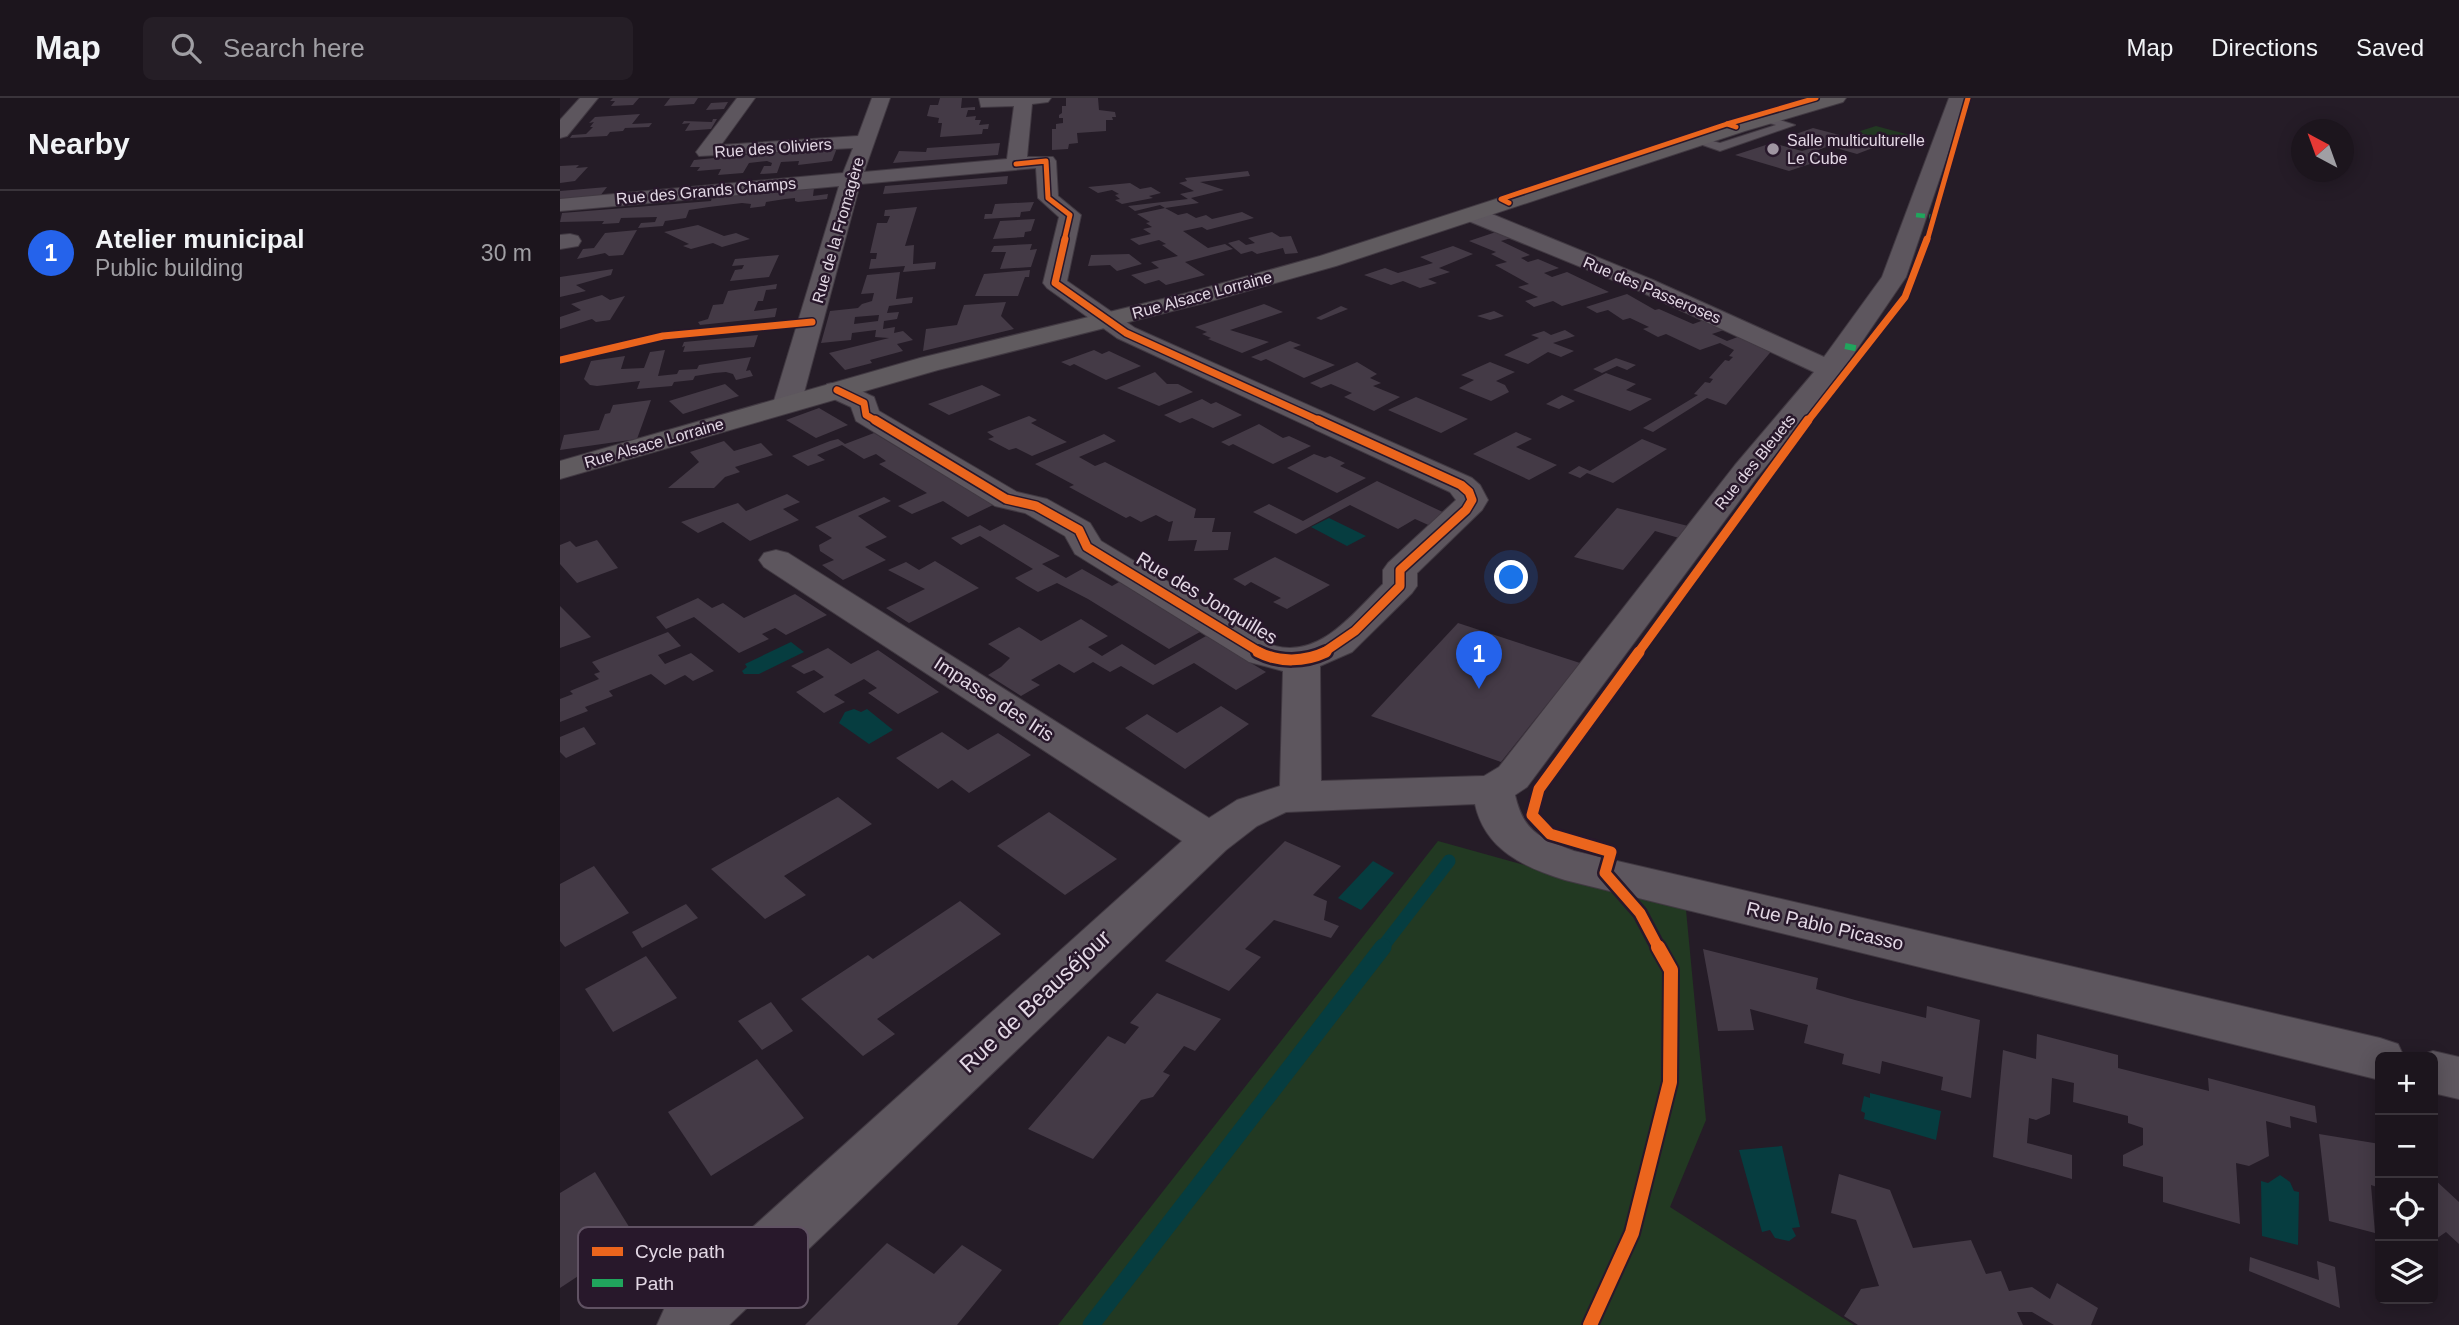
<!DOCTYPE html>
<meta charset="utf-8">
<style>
:root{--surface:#1c151d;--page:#251e26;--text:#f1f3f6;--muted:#a09fa4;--line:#3a343b;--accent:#2563eb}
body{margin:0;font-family:Arial,sans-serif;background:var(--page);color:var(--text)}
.controls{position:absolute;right:21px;bottom:21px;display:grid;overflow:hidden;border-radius:10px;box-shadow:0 4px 18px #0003}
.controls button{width:63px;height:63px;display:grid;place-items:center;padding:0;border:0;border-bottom:2px solid var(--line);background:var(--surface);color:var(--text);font:35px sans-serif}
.compass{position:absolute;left:1731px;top:21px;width:63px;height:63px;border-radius:50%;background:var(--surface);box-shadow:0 4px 18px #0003;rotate:319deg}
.you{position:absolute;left:952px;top:480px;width:24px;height:24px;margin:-18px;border:5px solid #fff;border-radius:50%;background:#1a73e8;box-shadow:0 0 0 10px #1a73e833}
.badge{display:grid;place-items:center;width:46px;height:46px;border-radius:50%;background:var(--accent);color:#fff;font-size:23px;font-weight:700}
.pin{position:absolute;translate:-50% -58px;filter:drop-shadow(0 2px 4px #0008)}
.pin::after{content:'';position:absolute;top:37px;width:24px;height:21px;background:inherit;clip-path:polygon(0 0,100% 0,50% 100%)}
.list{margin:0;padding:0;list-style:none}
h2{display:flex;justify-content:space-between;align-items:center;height:91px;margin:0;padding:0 28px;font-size:30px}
h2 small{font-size:23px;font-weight:400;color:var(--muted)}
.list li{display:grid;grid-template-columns:46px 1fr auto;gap:21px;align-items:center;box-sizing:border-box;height:126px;padding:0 28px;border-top:2px solid var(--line)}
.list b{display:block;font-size:26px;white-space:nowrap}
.list p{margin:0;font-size:23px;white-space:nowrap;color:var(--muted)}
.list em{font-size:23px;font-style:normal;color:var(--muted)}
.icon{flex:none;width:38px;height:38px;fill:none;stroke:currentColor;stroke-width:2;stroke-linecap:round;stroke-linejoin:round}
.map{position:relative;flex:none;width:1899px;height:1227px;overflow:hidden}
header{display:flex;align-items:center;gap:42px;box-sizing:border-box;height:98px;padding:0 35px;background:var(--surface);border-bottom:2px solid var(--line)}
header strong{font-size:33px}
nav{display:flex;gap:38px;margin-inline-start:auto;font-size:24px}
.search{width:490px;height:63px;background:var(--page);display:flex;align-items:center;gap:18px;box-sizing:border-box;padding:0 24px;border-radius:10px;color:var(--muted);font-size:26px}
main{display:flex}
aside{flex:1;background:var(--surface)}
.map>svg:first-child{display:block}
</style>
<header>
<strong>Map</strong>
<div class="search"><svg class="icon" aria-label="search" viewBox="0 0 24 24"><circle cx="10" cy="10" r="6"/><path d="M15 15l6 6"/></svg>Search here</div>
<nav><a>Map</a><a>Directions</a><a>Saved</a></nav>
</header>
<main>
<aside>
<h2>Nearby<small></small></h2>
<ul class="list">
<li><span class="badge">1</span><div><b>Atelier municipal</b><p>Public building</p></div><em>30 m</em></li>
</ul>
</aside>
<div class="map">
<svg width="1899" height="1227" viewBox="0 0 1899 1227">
<rect width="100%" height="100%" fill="#251c27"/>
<g fill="#223922">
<polygon points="1316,28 1361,40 1343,47 1297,34"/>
<polygon points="878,743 1126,812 1146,1022 1110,1109 1294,1227 498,1227"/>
</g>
<g fill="#063d40">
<polygon points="769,420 806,438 787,448 751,429"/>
<polygon points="231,544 244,554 199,576 184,576 182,573 187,569 185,566"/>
<polygon points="294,611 301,614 307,611 333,632 309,646 279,625 285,614"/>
<polygon points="813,763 834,775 801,812 778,800"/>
<polygon points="1310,995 1381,1013 1376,1042 1304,1021 1305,1015 1301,1013 1304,998 1310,1000"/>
<polygon points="1222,1048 1240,1129 1232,1130 1236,1138 1229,1143 1215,1140 1210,1132 1202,1134 1179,1052"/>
<polygon points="1720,1077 1730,1084 1734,1093 1739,1094 1738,1147 1702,1138 1701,1083 1708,1085"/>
</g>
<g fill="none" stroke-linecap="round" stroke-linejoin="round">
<polyline stroke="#063d40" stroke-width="13" points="821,851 889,763"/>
<polyline stroke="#063d40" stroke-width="17" points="531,1227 823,849"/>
</g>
<g fill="#443a46" fill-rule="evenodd">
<polygon points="53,0 79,0 73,7 51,8 55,3 50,3"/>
<polygon points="110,0 138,0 134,6 104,8"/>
<polygon points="380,0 402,0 401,10 415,9 415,12 408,12 406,19 416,18 415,22 421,22 419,27 429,26 428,31 423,31 422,36 380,39 382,25 378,25 379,20 367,18 370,7 378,7"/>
<polygon points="506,0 538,0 539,12 555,14 556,19 552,19 553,22 546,22 546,33 517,35 518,45 509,46 508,51 492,52 492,31 496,31 496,26 503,25 503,20 499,20 499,17 502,15 502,8 506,8"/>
<polygon points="168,4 164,11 146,12 151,5"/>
<polygon points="80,16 72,26 92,25 89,29 65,30 63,33 50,34 47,38 10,40 12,37 26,36 33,29 30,29 34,24 29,25 35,19"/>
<polygon points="153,21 157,21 151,31 125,33 130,25 122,26 124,23 152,24"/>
<polygon points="1253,30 1287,39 1299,35 1321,41 1308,45 1318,48 1297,56 1269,48 1247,56 1265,61 1229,73 1175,57 1212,45 1242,53 1262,47 1230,38"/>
<polygon points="440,45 438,57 333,65 339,53 366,54 367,50"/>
<polygon points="277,50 272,63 238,67 239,63 221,64 217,75 200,76 204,68 211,68 212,65 207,63 189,65 183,75 158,77 161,71 137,73 140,69 130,69 134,62 245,51 243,55 255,54 256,51"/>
<polygon points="19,67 16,70 28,69 15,83 0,85 0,68"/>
<polygon points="688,73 690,78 640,84 664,92 631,100 639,105 605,110 618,117 627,115 636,120 646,117 652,121 682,114 694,120 647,132 642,129 623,133 648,150 665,146 673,151 625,164 645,177 606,187 599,182 585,186 571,177 599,170 591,164 618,158 602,147 606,146 599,142 579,147 570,141 591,136 583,131 592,129 586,125 590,124 577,116 605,110 600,107 575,113 568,108 628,101 620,96 634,93 619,85 627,83 625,80"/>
<polygon points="448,78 447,86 323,96 325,88"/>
<polygon points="570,85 580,91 591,89 601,95 589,98 593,100 562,106 555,102 560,101 555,97 559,96 552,92 538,95 528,89"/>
<polygon points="47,89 40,98 0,101 0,93"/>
<polygon points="254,90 253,98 268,96 267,101 238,104 235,103 235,100 225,101 206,104 205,108 190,110 191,106 182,105 149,109 129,112 126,120 105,123 103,128 78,130 81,125 95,124 97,119 61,120 59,125 42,126 44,123 0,124 2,115 151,103 153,96 195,92 193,97"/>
<polygon points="474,104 470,113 461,114 460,119 424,121 425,116 432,116 435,106"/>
<polygon points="357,109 345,148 354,147 353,166 376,164 375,171 343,174 345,168 309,171 311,161 316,161 317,155 310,155 317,125 327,125 330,118 324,118 325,112"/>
<polygon points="475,121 471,133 465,134 464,139 433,141 440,123"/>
<polygon points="138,127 164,138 176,135 190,141 162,149 153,145 131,151 123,148 129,146 104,134"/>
<polygon points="77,132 63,157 49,158 45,155 17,161 23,151 34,150 45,135"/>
<polygon points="712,134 720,139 731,138 738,155 725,156 723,150 697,156 692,153 681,156 668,145 679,142 686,147 695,145 688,140"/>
<polygon points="936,134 951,140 941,143 970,157 961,160 968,164 978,161 999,170 984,175 992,179 1007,174 1049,194 1002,208 993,203 974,209 965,203 978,199 958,189 969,186 935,167 947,164 931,156 936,154 909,143"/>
<polygon points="472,146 470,152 477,151 471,169 440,171 446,154 431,154 434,148"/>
<polygon points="893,148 913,156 879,170 890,174 868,181 877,185 860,190 843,183 831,187 804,177 825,170 838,175 873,165 860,159"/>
<polygon points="569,156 582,166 557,173 550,167 528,168 531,157"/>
<polygon points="219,157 209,179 170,183 175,172 182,171 184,167 172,168 175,161"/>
<polygon points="53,171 51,177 16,187 26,193 0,199 0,179"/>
<polygon points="470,172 469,179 465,179 458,198 415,198 424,176"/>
<path d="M340,174L336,201L353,199L352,205L329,208L327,215L339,214L337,221L324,223L323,231L335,229L334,235L343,233L353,242L337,246L343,253L310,262L312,265L285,272L269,255L329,240L315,239L316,232L292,235L291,242L261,245L270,213L298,210L302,206L312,203L314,195L301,196L307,177ZM319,217L318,223L294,226L295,219Z"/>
<polygon points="217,186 216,191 206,192 203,203 198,203 194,213 217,210 215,219 140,227 138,224 148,221 153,207 163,206 168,193"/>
<polygon points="1067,196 1095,212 1099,211 1133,226 1144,222 1164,232 1152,236 1167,243 1183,237 1214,250 1166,307 1147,300 1093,334 1083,330 1138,297 1134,296 1145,284 1150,285 1153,281 1149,280 1165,262 1169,263 1173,259 1169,258 1174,252 1160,245 1140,252 1106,236 1098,239 1083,231 1089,229 1070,220 1063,222 1048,212 1037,215 1026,209"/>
<polygon points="42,197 50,202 65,198 50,222 36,224 32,221 0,231 0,219 21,212 11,206"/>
<polygon points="446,204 441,218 454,231 363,253 366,231 397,227 404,207"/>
<polygon points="704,206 723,214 670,232 709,244 682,255 648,241 651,240 642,236 647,234 635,229"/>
<polygon points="781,208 788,211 761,222 756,220"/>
<polygon points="934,213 944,218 930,222 917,218"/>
<polygon points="1005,232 1015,238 993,245 1014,253 1001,259 988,254 968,266 944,257 979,240 971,237 984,233 991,237"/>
<polygon points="198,237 194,249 123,254 125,248 122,249 124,244"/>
<polygon points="730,243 741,247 733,250 775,267 744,280 706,261 701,263 691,259"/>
<polygon points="105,252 98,278 117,276 119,272 137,271 139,267 191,259 186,273 190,272 193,278 176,282 173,276 166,274 154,275 135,278 133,282 114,284 112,288 77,291 80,283 37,288 30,287 24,281 31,263 65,258 61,271 84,270 90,254"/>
<polygon points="534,252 542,256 549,253 581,268 546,282 514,266 510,268 501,264"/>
<polygon points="1056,260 1076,267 1067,272 1057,268 1042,275 1033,271"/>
<polygon points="797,264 817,276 810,280 821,285 813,288 840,299 814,313 784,299 792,295 771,286 761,290 750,285"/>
<polygon points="930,264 955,274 936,283 945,287 949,294 931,303 899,290 914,282 901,277"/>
<polygon points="595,274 607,286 618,286 633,294 599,308 557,290"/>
<polygon points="1046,275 1076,286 1066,292 1092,301 1070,313 1013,292"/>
<polygon points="165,286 179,298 123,316 109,303"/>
<polygon points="422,287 441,297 389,317 368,306"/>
<polygon points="1002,297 1015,303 999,311 986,306"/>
<polygon points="856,299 908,321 881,335 828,312"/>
<polygon points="642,301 651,306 656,304 682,317 653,330 632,320 620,325 604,317"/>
<polygon points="91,302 77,341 0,352 4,337 39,332 45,316 50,315 53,307"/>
<polygon points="259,310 288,327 256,340 226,322"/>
<polygon points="469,318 477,322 471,325 507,344 472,358 456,350 449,352 428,341 434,339 427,334"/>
<polygon points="699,326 723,340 729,338 751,348 713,366 673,346 669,348 661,344"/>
<polygon points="956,334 972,341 956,349 997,367 969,382 913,356"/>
<polygon points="314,335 347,355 433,407 408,419 383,403 352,416 338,408 367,395 319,366 326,363 316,356 304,361 282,347 257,357 265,362 248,368 232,358 270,343 278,341 285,346"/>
<polygon points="544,336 556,343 519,359 535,368 545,364 636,411 634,420 655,420 652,434 671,434 668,452 634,453 637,442 608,443 613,423 609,424 596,417 581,424 570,418 566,420 509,389 514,387 475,366"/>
<polygon points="1082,341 1107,351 1053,385 1027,375 1020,380 1008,375 1019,368 1030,373"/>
<polygon points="164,343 174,353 201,345 213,357 175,369 180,374 165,379 154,390 108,390 139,364 130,354"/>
<polygon points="754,356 765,360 770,358 785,365 780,368 806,380 777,395 727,370"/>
<polygon points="817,383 889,417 875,430 855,421 838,431 790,407 736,436 693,414 709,406 743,423"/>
<polygon points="227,396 240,404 223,411 239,422 190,443 163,424 138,435 121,424 178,405 186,413"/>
<polygon points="324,399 331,403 298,418 327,439 305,449 326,462 283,482 262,467 274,462 260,453 259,447 272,440 255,429"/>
<polygon points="1057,410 1128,428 1119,440 1095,433 1063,472 1014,459"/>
<polygon points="444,426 500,458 482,466 506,480 522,471 552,488 559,484 640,534 609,551 528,501 497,485 478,494 466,487 455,480 473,471 420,438 401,447 391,440 420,427 430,433"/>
<polygon points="37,442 58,470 17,485 0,466 0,447 10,443 16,449"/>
<polygon points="715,459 770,487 727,511 713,504 721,500 691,484 685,488 673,481"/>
<polygon points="375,463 419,490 349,525 326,510 365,491 328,472 346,464 359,472"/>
<polygon points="235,496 267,517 226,537 215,530 202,536 209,541 179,555 134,519 106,531 96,519 138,500 152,510 163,505 184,520"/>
<polygon points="0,508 31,539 0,550"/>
<polygon points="521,521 548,538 528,549 542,558 562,546 595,567 646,538 706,574 676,592 634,565 593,587 561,568 550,574 533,564 514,575 499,566 471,582 480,587 461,598 428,577 441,569 450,560 428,546 459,529 481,543"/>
<polygon points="898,525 1020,565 941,664 811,618"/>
<polygon points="108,534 121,548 98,557 105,566 131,555 154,573 133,583 125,577 105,587 91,576 49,593 53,598 25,609 28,613 0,624 0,601 13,596 10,593 39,581 34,576 40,574 32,564"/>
<polygon points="268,550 291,566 318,552 379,594 338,616 308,595 317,590 304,581 274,597 285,604 264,615 236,594 264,579 254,572 244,576 231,568"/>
<polygon points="661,608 689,626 625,671 565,630 587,616 617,635"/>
<polygon points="24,629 36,646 6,660 0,654 0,639"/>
<polygon points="382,634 408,652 438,635 471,657 409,695 392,682 378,691 336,660"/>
<polygon points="278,699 312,726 224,778 246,797 205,821 151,771"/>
<polygon points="489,714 557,761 505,797 437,748"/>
<polygon points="725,743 781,768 753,797 767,803 764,822 779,828 771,840 714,822 685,851 701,859 669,893 605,863"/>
<polygon points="34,768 69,815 5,849 0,843 0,786"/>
<polygon points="400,803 441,836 317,921 335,936 303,958 241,901 308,857 313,861"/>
<polygon points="126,806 138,820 82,850 72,834"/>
<polygon points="1143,851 1258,880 1256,891 1295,902 1366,920 1367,908 1420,922 1411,1000 1381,992 1383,979 1322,963 1320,976 1282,966 1284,956 1244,945 1248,927 1190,911 1194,932 1158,933"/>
<polygon points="86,858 117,900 53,934 25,891"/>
<polygon points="597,895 661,921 635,953 624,948 603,974 610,977 593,999 581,1002 533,1061 468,1031 548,938 565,946 579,929 570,925"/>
<polygon points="211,904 233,933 202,952 178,923"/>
<polygon points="1477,936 1558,957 1558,970 1649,993 1648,980 1755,1008 1757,1025 1730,1018 1731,1030 1706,1023 1709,1058 1689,1068 1676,1065 1680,1126 1603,1104 1603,1079 1563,1068 1563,1057 1583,1047 1583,1030 1568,1025 1568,1018 1513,1004 1514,985 1492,980 1490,1016 1476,1022 1469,1020 1467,1045 1512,1057 1512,1081 1433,1059 1443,952 1476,961"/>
<polygon points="197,961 244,1020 151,1078 108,1014"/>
<polygon points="1759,1036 1820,1046 1820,1090 1811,1087 1815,1135 1769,1123"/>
<polygon points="35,1074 76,1140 0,1190 0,1095"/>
<polygon points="1279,1076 1330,1092 1353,1150 1411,1142 1426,1176 1441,1173 1449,1193 1472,1189 1490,1201 1497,1185 1538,1210 1531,1227 1494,1227 1472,1214 1457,1214 1463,1227 1298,1227 1284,1218 1301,1191 1319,1188 1296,1122 1271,1115"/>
<polygon points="1873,1080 1899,1104 1899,1146 1886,1134 1876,1141 1873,1138"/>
<polygon points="327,1145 374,1176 402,1147 442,1172 397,1227 245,1227"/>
<polygon points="1690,1159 1759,1182 1757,1163 1775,1169 1780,1210 1689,1173"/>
</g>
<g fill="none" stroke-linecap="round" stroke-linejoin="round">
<g stroke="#413942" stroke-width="2">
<polygon id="lane" points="1207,18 1235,27 1160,53 1131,43 1137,39 1160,45 1216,27 1203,23 1203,19"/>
</g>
<g stroke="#413942" stroke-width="2">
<g id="street">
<polygon points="20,0 38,0 7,38 0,40 0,22"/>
<path d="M177,0H195L161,47L298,38L312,0H330L304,74L447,61L454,8L421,9L419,0H491L488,4L472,6L467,59H493L496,63L498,98L521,117L507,183L575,230L912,380L920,387L928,402L922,412L857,475V488L852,495L792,554L760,568L761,683L924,678L939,669L1175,367L1254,274L1077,192L906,122L903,117L906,112H922L1093,182L1264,259L1322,179L1389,0H1407L1346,179L1267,295L1197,379L967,689L955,697C964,735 980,739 1014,753L1820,940L1838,946L1844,959H1820V982L1005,782C964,769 925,752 915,706L726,714L697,728L666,752L169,1227H97L106,1207L622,743L204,469L199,462L204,455L216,452L228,455L649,720L677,702L720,688L723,573L689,564L515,456L505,438L465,415L435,408L296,323L291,309L267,298L263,292L267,286C284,282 298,292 314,299L319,313L457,394L487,401L530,425L541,443L715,548C761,560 794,514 823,486V472L828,465L896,402L890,394L557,240L487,190L483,185L499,119L478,100L476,70L300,86L241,306L237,312L227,314L217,312L213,306L279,88L0,113V101L283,75L293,50L139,58L136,54Z"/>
<polygon points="10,136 18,138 21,143 18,148 0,151 0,137"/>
<polygon points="1873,953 1899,959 1899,1001 1873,995 1873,959 1855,959"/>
</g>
</g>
<g stroke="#413942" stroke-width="2">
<polygon id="secondary" points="1258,0 1286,0 1283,4 1185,33 776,168 644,205 378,272 0,381 0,363 360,260 627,195 760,158 1171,25"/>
</g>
<use href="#lane" fill="#5d565e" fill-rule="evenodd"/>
<use href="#street" fill="#5d565e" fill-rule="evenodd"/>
<use href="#secondary" fill="#605b5f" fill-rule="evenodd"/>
<polyline stroke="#20a55d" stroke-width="4.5" stroke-dasharray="9 4.5" stroke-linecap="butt" points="1356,117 1373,119"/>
<polyline stroke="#20a55d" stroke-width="6" stroke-dasharray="11 6" stroke-linecap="butt" points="1285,248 1304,252"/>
<g stroke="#28182b" stroke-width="8">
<g id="cycleway-far4">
<polyline points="1176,29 1167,26 1256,0"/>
<polyline points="456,66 486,63 488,100 510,117 504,143"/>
<polyline points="949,105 941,101 1167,26"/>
<polyline points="1367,143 1408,0"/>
</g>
</g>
<g stroke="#28182b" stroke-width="10">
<g id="cycleway-far3">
<polyline points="505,141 495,185 566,235 762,324"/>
<polyline points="0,262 103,238 252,224"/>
<polyline points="277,292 304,305 306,317 318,324"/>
<polyline points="1247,324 1345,199 1367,141"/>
</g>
</g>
<g stroke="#28182b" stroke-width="12">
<g id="cycleway-far2">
<polyline points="315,322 446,401 476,408 519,432 527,449 701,555"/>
<polyline points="758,322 901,387 909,394 912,402 906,412 840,472 840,488 795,533 763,555"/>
<polyline points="1078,555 1248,322"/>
</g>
</g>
<g stroke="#28182b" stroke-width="16">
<g id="cycleway-far1">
<path d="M698,554C719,565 745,564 766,554"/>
<polyline points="1079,554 979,691 972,717 990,736 1051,754 1045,775 1080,815 1099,851"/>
</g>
</g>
<g stroke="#28182b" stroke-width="18">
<polyline id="cycleway" points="1030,1227 1072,1135 1110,984 1111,872 1098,849"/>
</g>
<use href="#cycleway-far4" stroke="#eb651d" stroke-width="5"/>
<use href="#cycleway-far3" stroke="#eb651d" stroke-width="7"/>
<use href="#cycleway-far2" stroke="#eb651d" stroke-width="9"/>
<use href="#cycleway-far1" stroke="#eb651d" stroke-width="11"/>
<use href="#cycleway" stroke="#eb651d" stroke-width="14"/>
</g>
<circle fill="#a096a2" stroke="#28182b" stroke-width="2.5" cx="1213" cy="51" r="7"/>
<g text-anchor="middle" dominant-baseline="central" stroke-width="5" stroke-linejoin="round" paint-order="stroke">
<g font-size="16" fill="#e3d8e5" stroke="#28182b" text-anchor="start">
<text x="1227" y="42">Salle multiculturelle<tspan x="1227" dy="18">Le Cube</tspan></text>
</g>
<g font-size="16" fill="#e3d8e5" stroke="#28182b">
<text transform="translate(213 50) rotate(-4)">Rue des Oliviers</text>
<text transform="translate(146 93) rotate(-5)">Rue des Grands Champs</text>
<text transform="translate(278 132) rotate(-74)">Rue de la Fromagère</text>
<text transform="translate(1092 192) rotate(23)">Rue des Passeroses</text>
<text transform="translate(642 197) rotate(-15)">Rue Alsace Lorraine</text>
<text transform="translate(94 345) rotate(-16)">Rue Alsace Lorraine</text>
<text transform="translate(1195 364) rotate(-51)">Rue des Bleuets</text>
</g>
<g font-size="19" fill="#e3d8e5" stroke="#28182b">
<text transform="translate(647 500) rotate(31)">Rue des Jonquilles</text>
<text transform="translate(434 601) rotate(33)">Impasse des Iris</text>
<text transform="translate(1265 828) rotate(13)">Rue Pablo Picasso</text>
</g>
<g font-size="23" fill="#e3d8e5" stroke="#28182b">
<text transform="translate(475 903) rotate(-43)">Rue de Beauséjour</text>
</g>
</g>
<rect x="18" y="1129" width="230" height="81" rx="10" fill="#28182b" stroke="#605263" stroke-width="2"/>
<rect x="32" y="1149" width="31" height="9" fill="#eb651d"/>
<rect x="32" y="1181" width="31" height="8" fill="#20a55d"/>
<g font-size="19" fill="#e3d8e5">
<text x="75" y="1160">Cycle path</text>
<text x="75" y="1192">Path</text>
</g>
</svg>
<div class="controls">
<button>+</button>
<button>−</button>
<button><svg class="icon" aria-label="locate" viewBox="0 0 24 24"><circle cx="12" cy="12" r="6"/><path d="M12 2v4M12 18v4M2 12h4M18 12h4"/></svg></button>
<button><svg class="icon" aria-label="layers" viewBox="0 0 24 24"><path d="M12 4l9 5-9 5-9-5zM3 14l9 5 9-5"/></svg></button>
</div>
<svg class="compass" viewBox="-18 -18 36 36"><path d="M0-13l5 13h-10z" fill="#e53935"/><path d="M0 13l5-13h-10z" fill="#a09fa4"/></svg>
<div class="you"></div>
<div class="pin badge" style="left:919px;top:591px">1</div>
</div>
</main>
